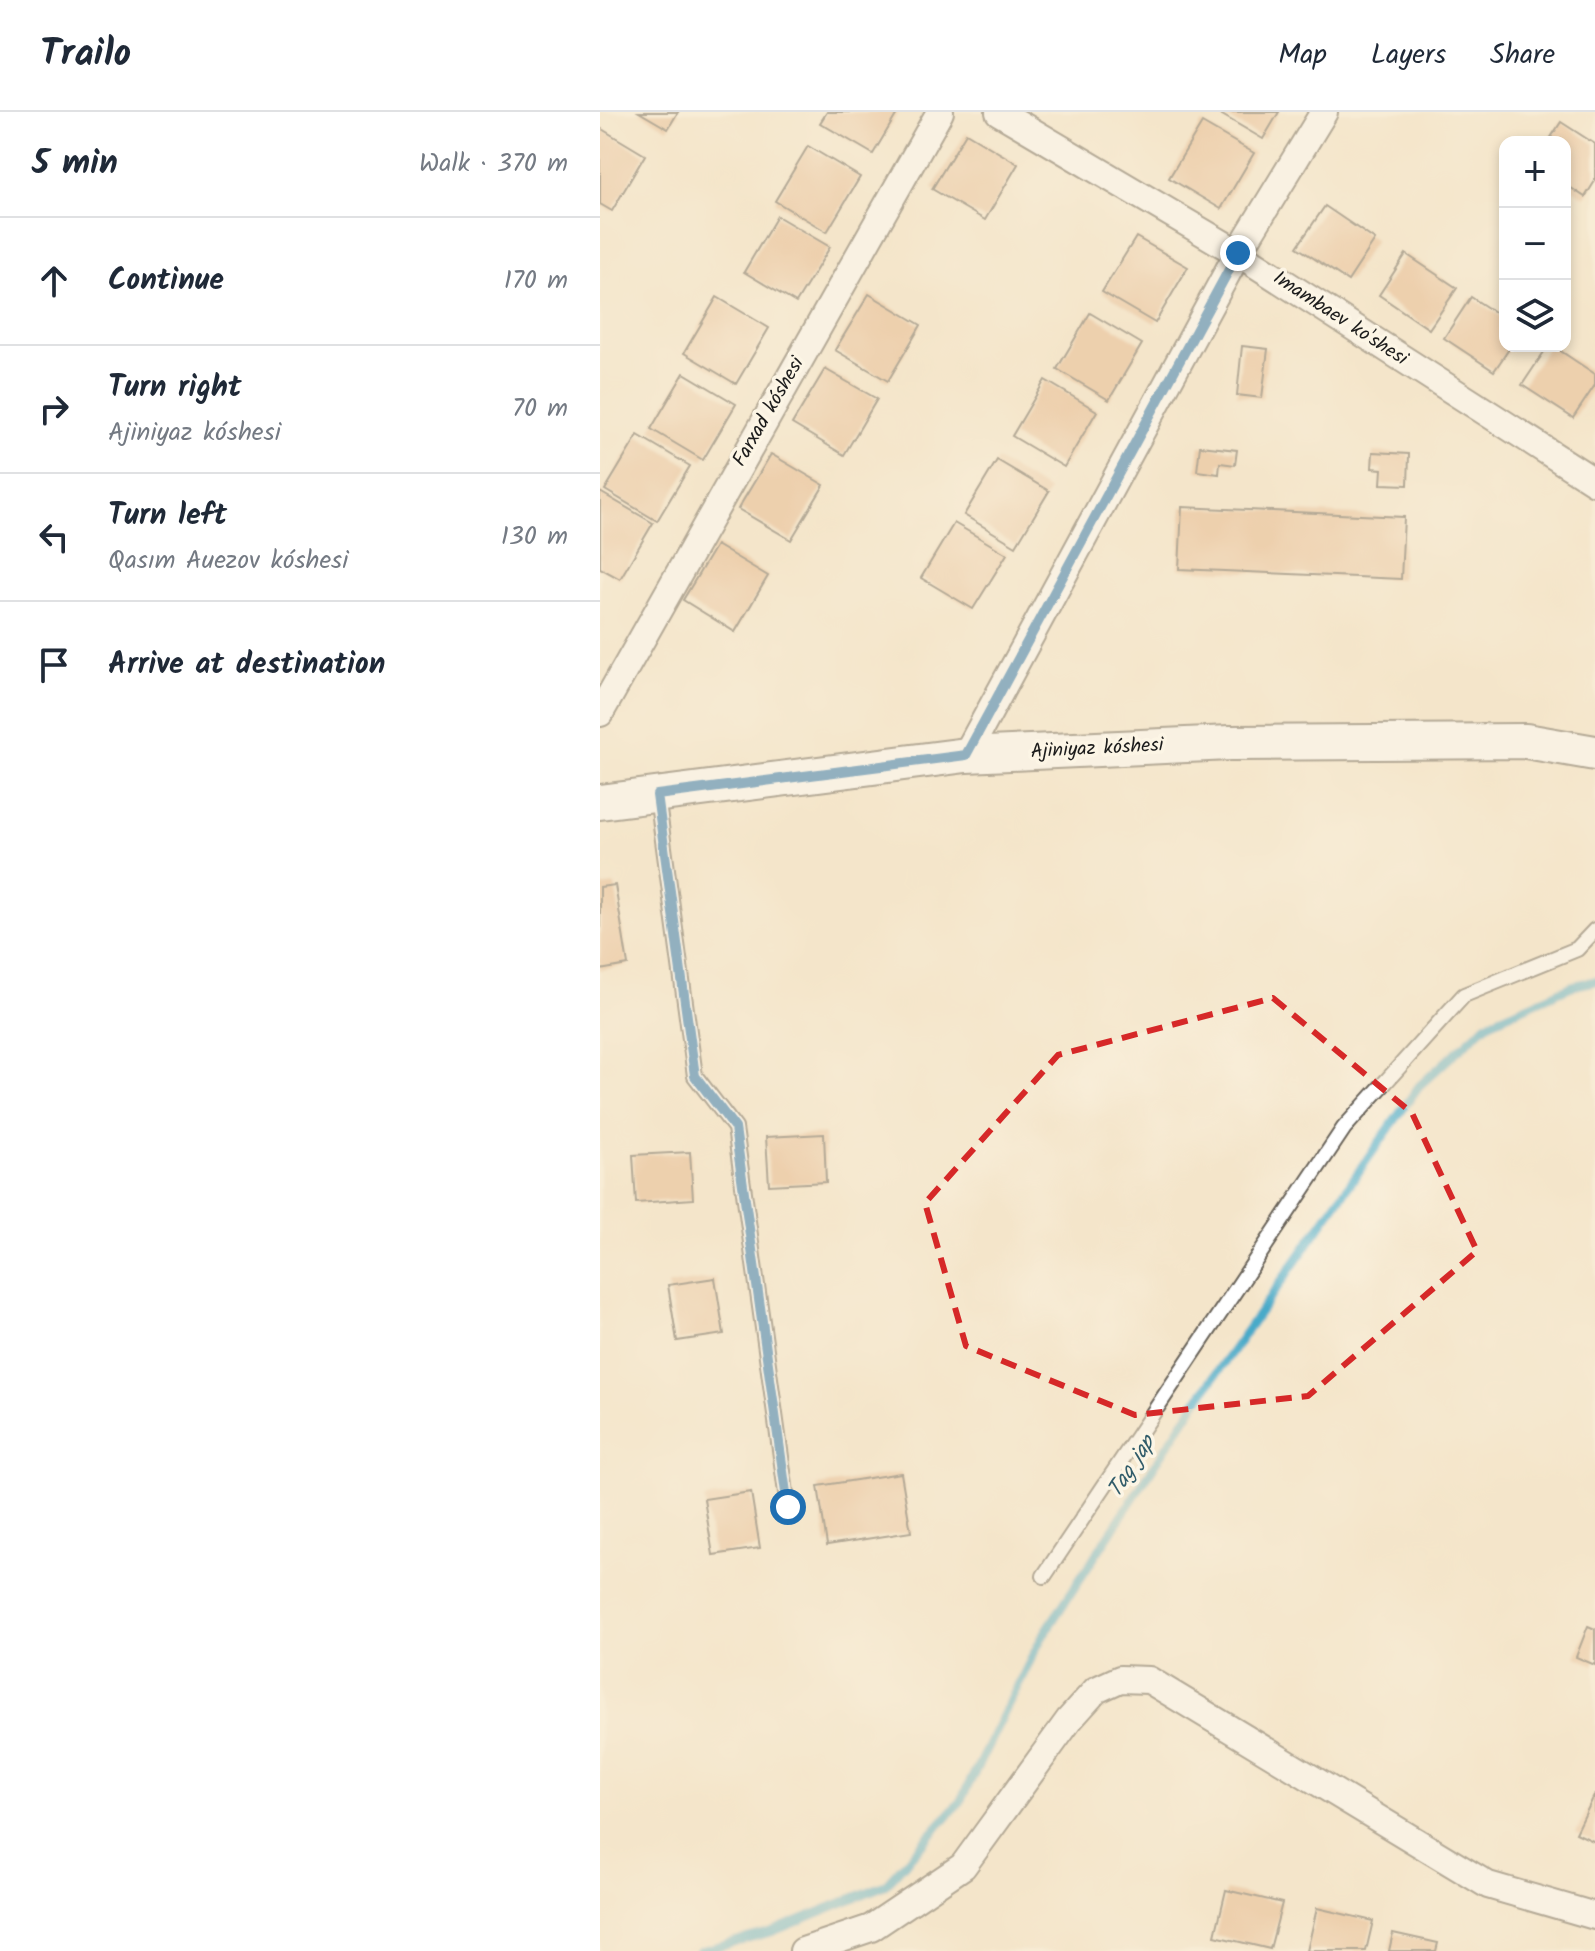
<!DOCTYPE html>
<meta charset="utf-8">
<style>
:root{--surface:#fff;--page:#f6f6f7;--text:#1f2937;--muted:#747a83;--line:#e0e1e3}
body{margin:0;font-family:Kalam,sans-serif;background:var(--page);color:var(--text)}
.controls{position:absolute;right:24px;top:24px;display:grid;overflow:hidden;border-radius:16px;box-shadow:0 4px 12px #0003}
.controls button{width:72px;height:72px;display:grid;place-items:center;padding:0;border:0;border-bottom:2px solid var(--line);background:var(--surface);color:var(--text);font:40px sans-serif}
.stop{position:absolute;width:24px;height:24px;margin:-18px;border:6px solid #1f6fb2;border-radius:50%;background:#fff}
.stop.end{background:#1f6fb2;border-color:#fff;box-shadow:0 2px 8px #0008}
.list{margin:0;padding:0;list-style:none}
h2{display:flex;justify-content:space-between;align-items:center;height:104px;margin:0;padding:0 32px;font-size:34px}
h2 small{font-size:26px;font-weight:400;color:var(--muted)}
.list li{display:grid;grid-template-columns:52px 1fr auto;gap:24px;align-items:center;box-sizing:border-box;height:128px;padding:0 32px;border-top:2px solid var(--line)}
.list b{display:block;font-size:30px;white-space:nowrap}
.list p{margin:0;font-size:26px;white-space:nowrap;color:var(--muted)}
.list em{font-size:26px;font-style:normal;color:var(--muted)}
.icon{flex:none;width:44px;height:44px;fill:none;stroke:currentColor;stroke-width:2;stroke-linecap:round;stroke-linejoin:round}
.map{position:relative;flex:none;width:995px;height:1839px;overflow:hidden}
header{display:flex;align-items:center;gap:48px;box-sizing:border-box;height:112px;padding:0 40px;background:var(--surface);border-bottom:2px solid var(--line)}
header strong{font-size:38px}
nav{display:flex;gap:44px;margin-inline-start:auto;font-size:28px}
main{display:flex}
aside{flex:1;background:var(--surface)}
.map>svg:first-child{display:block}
</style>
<header>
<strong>Trailo</strong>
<nav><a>Map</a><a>Layers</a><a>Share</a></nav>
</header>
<main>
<aside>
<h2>5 min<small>Walk · 370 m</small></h2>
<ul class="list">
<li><svg class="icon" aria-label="ahead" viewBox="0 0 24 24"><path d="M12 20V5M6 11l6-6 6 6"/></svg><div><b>Continue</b></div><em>170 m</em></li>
<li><svg class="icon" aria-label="right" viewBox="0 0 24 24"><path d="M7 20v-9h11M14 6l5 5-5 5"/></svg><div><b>Turn right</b><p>Ajiniyaz kóshesi</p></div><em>70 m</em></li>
<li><svg class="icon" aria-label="left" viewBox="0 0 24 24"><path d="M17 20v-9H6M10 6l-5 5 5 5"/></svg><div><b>Turn left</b><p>Qasım Auezov kóshesi</p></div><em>130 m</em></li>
<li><svg class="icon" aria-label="arrive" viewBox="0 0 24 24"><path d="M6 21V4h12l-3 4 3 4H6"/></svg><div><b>Arrive at destination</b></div></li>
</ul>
</aside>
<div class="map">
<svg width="995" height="1839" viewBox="0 0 995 1839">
<rect width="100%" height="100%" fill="#fcf5e5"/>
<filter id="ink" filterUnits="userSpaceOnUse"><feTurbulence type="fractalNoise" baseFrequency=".0125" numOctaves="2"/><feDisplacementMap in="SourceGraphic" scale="16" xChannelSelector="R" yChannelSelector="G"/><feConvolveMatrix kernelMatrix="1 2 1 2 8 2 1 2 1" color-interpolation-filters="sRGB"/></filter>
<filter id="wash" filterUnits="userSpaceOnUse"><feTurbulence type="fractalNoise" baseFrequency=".006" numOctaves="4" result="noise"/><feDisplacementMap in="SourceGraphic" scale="32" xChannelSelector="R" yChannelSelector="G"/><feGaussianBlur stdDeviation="1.8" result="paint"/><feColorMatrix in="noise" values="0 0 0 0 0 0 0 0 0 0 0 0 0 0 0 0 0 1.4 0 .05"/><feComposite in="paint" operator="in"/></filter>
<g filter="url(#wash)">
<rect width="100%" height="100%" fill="#f4e5ca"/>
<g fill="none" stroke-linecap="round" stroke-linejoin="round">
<polyline stroke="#4aaac9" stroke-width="9" points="99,1839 171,1820 285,1773 360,1690 442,1525 595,1292 819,974 888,911 972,874 995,869"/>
</g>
<g id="blocks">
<g fill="#e5b68b">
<polygon points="39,0 78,0 68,17"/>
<polygon points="227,0 298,0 273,42 220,11"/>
<polygon points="617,0 679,0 663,27"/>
<polygon points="961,10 995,32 995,69 985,85 965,72 965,30 948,30"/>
<polygon points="602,11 654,41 621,97 569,66"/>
<polygon points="0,16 45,43 12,99 0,92"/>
<polygon points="366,21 418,52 385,108 332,77"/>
<polygon points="208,34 260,65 227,120 175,89"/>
<polygon points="725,94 775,128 748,169 697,135"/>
<polygon points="177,104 230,135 196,191 144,160"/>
<polygon points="536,125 588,155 555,211 502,180"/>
<polygon points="806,142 857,176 829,217 779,183"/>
<polygon points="269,182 321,213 288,269 235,238"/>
<polygon points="117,185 169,216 136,272 84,241"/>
<polygon points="871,185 905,207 905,234 911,234 894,259 844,226"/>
<polygon points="490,201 542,232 509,288 457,257"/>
<polygon points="642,234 668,237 662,286 637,283"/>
<polygon points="948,234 953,234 995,262 995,273 973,306 922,273"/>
<polygon points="225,257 277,287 244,343 192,312"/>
<polygon points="84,261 136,292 103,348 51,317"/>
<polygon points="445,268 497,299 464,355 412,324"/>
<polygon points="38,323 90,354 57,409 5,378"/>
<polygon points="600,334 637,338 635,353 620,351 619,362 597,359"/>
<polygon points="773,340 809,342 808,373 781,372 782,357 772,356"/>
<polygon points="171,342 224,373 191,428 138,397"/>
<polygon points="397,348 449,379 416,434 364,403"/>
<polygon points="0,380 53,411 20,467 0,456"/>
<polygon points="582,395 804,405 801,467 579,457"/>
<polygon points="354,411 407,442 373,497 321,466"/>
<polygon points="116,433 168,464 135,520 83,488"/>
<polygon points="15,773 28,853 0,858 0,775"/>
<polygon points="224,1022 226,1070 169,1073 166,1025"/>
<polygon points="90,1040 93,1087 36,1091 33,1043"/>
<polygon points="115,1166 124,1222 77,1229 68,1173"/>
<polygon points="301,1361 311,1420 227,1433 218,1374"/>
<polygon points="151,1380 160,1436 113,1443 104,1387"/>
<polygon points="988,1514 995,1517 995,1553 976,1545"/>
<polygon points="995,1682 995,1730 976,1721"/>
<polygon points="626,1778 682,1791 670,1837 615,1824"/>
<polygon points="717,1796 773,1809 766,1839 707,1839"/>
<polygon points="793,1821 838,1831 836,1839 789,1839"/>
</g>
</g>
</g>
<g filter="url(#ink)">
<use href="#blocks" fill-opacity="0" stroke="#686259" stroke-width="2"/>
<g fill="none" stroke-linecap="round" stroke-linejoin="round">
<g stroke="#686259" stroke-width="18">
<g id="service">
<polyline points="57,684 95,964 135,1016 188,1395"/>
<polyline points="444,1464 744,1016 864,883 977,837 995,818"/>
</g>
</g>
<g stroke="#686259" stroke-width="30">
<g id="minor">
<polyline points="399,0 638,141 995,370"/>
<polyline points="0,601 340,0"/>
<polyline points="366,643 638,141 724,0"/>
<polyline points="203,1839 271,1816 363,1754 469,1608 496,1578 520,1567 549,1568 888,1773 995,1804"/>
</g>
</g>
<g stroke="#686259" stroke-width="38">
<polyline id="tertiary" points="0,690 366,643 630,631 926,629 995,641"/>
</g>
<use href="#service" stroke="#fff" stroke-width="14"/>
<use href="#minor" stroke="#fff" stroke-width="26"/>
<use href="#tertiary" stroke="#fff" stroke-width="34"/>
</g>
</g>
<g fill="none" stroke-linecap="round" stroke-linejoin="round" filter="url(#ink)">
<polyline stroke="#1f6fb2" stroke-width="10" points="188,1395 135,1016 95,964 57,683 366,643 638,141"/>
</g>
<path d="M0 0H995V1839H0ZM673,886L812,1001L877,1139L708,1284L535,1303L366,1234L325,1091L458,943Z" fill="#f4e5ca" fill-opacity=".55" fill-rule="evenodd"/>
<path fill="none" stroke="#d62828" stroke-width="6" stroke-dasharray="16 10" stroke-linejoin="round" d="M673,886L812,1001L877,1139L708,1284L535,1303L366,1234L325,1091L458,943Z"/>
<g text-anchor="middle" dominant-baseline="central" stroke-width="7" stroke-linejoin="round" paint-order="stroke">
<g font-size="20" fill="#1c1c1c" stroke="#fcf5e5">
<text transform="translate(740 207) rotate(33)">Imambaev ko'shesi</text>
<text transform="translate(169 300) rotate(-60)">Farxad kóshesi</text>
<text transform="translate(497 637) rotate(-3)">Ajiniyaz kóshesi</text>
</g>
<g font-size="22" font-style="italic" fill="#315c6a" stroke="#fcf5e5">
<text transform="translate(532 1355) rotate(-57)">Tag jap</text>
</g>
</g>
</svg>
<div class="controls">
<button>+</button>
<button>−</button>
<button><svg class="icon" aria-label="layers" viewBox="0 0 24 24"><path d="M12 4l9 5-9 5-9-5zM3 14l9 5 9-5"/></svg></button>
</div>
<div class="stop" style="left:188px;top:1395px"></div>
<div class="stop end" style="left:638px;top:141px"></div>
</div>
</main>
